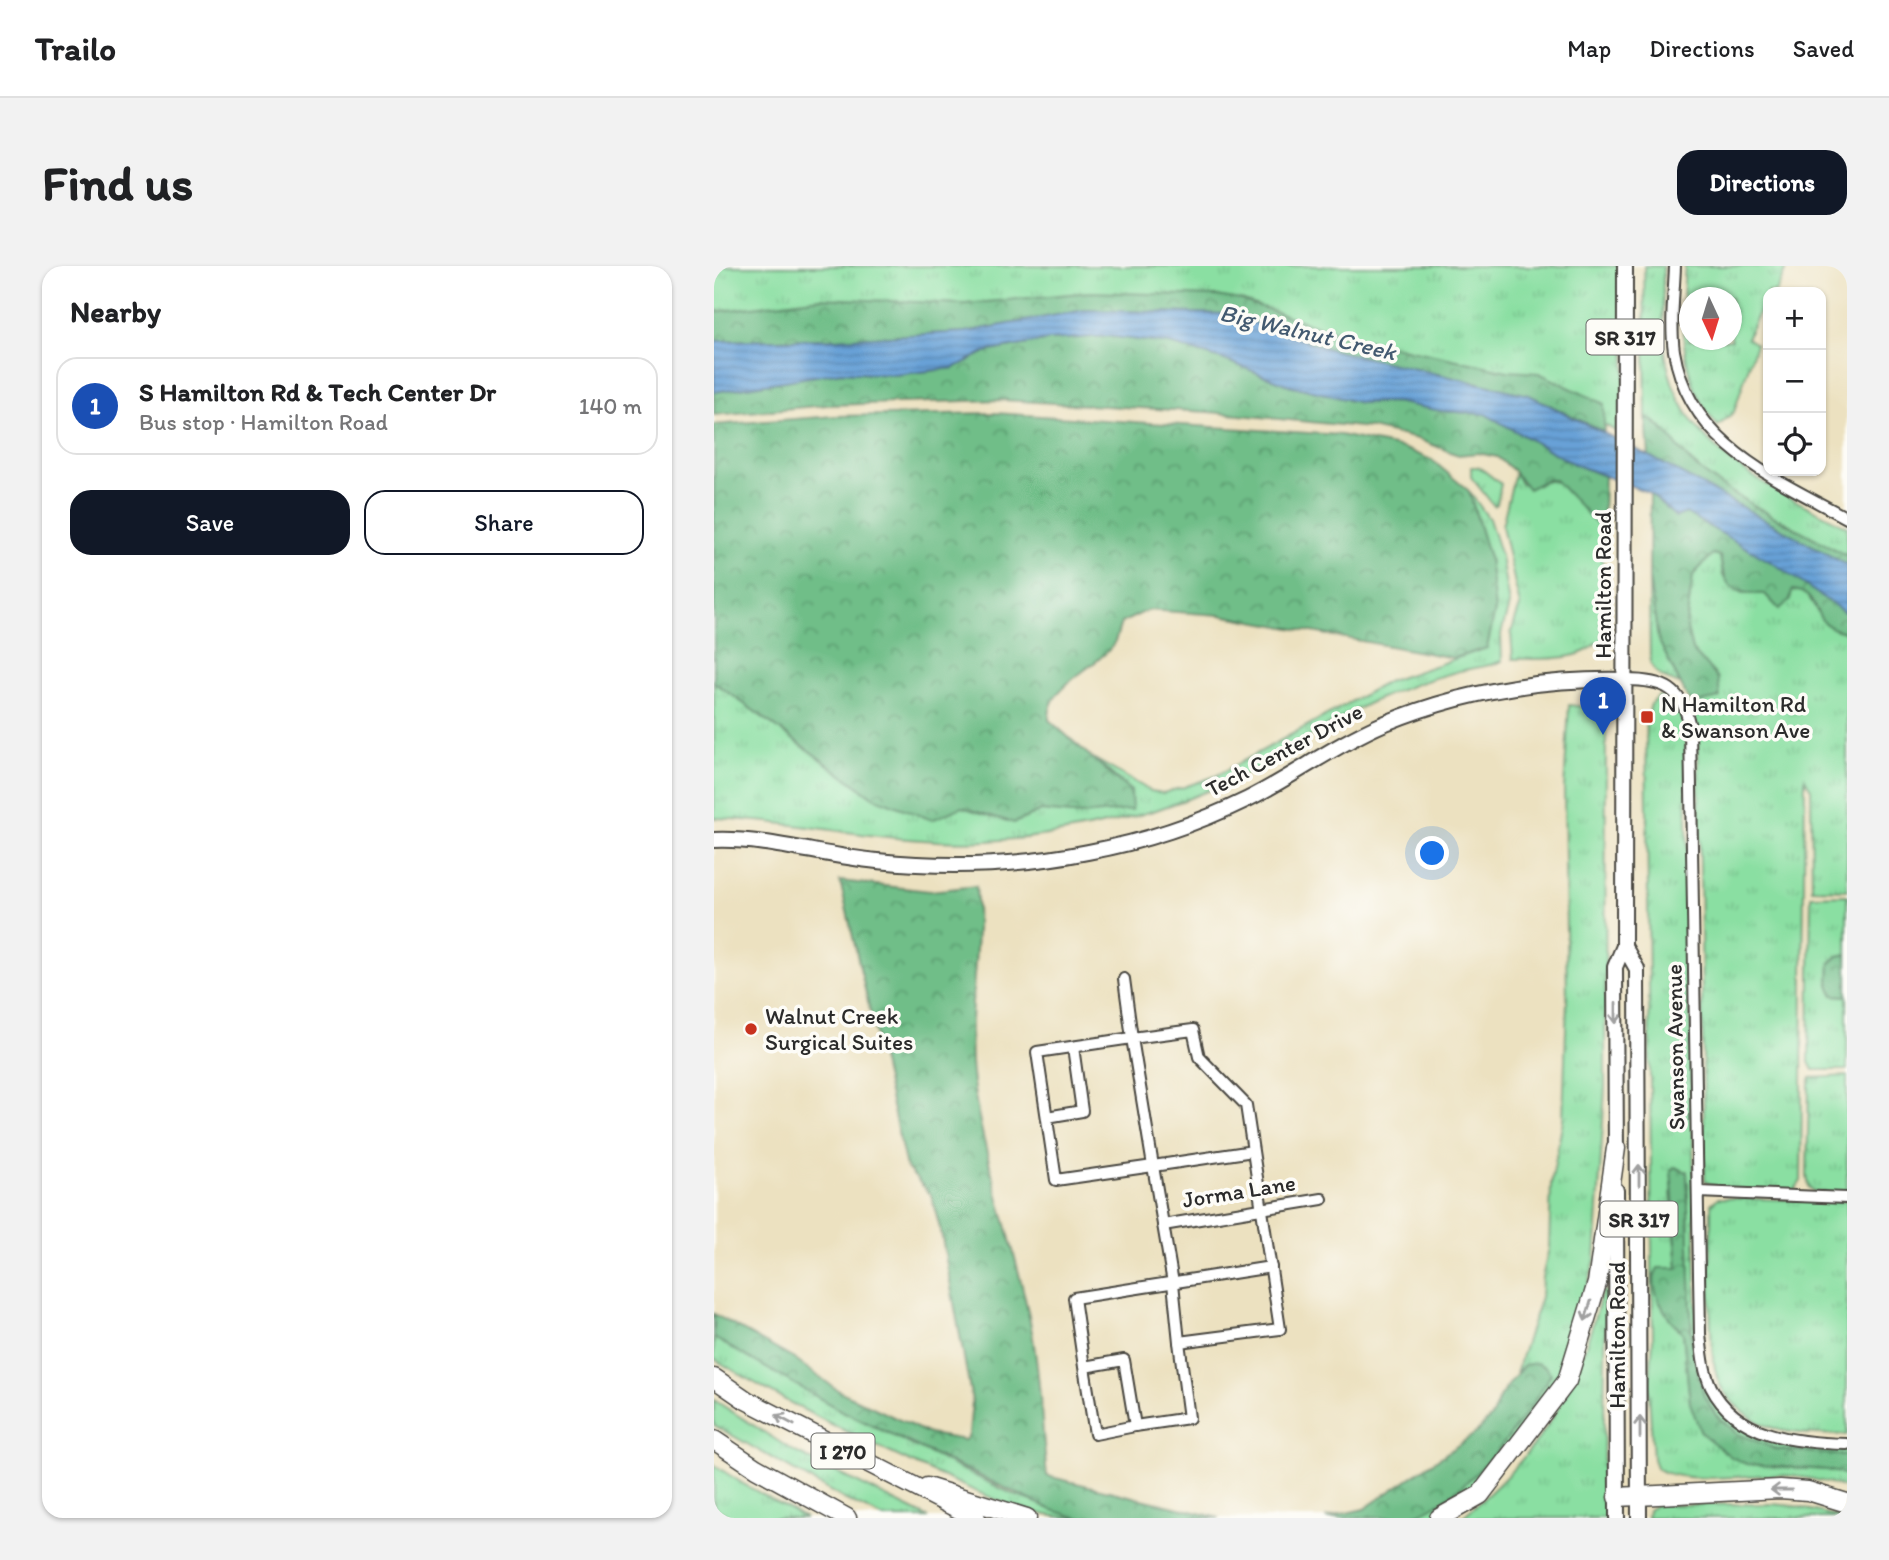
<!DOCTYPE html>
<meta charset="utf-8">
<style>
:root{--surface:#fff;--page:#f2f2f2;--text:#202124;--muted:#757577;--line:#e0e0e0;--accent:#111827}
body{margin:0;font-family:Itim,sans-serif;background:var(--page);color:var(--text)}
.controls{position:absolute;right:21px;top:21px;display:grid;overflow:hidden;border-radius:14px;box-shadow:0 2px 5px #0004}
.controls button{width:63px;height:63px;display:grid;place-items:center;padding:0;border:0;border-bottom:2px solid var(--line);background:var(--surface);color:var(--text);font:35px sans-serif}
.compass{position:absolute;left:965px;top:21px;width:63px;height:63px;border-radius:50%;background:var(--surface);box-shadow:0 2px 5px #0004;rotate:176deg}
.you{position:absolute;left:719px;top:588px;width:24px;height:24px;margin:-18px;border:5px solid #fff;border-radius:50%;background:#1a73e8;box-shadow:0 0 0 10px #1a73e833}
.badge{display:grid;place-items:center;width:46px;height:46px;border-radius:50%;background:var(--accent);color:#fff;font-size:23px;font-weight:700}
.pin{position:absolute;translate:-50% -58px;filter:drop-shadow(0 2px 4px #0008)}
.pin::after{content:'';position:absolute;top:37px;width:24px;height:21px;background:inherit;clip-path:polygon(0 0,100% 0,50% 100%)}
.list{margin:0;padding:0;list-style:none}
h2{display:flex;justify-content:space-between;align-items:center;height:91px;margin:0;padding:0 28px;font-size:30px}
h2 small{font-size:23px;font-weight:400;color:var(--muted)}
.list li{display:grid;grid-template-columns:46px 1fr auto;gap:21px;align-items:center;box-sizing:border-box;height:98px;margin:0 14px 14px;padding:0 14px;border:2px solid var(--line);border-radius:21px}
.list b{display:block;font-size:26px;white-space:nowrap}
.list p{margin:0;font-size:23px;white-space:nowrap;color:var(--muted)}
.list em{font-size:23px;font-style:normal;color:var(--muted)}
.actions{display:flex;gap:14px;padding:21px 28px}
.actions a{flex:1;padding:16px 0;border:2px solid var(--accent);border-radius:21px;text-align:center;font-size:24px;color:var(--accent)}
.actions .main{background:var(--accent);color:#fff}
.icon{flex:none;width:38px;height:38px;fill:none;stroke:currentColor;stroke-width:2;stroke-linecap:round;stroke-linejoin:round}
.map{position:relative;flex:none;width:1133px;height:1252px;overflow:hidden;border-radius:21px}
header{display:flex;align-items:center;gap:42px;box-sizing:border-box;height:98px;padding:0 35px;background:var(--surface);border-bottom:2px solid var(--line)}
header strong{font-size:33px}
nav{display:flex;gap:38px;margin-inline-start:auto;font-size:24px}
.intro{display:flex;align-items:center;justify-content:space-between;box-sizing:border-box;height:168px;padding:0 42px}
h1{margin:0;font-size:49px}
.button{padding:18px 32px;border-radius:21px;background:var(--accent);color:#fff;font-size:24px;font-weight:700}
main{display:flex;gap:42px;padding:0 42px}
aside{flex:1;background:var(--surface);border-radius:21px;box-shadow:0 2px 5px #0004}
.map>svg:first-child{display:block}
</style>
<header>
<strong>Trailo</strong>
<nav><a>Map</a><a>Directions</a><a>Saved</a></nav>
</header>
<div class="intro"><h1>Find us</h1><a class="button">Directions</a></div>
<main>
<aside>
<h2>Nearby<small></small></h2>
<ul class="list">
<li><span class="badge" style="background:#1a4fb4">1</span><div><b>S Hamilton Rd &amp; Tech Center Dr</b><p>Bus stop · Hamilton Road</p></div><em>140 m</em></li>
</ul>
<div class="actions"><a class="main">Save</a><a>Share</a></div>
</aside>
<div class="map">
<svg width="1133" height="1252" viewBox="0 0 1133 1252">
<defs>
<pattern id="grass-tufts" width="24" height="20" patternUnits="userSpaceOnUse" patternTransform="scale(1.75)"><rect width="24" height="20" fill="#8adfa2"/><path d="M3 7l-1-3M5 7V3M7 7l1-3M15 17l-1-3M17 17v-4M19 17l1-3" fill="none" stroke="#77c08c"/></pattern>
<pattern id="forest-crowns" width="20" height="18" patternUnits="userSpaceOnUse" patternTransform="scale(1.75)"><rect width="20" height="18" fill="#6fbe88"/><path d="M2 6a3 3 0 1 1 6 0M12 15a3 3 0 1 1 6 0" fill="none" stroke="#5b9b6f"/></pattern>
<pattern id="water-rules" width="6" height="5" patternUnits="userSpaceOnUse" patternTransform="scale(1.75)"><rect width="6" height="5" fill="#67a1d7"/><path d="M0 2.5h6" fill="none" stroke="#5583af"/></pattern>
</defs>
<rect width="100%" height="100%" fill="#fdfcf7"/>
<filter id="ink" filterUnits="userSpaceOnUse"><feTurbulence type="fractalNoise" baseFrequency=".0143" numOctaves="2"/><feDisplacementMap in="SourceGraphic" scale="14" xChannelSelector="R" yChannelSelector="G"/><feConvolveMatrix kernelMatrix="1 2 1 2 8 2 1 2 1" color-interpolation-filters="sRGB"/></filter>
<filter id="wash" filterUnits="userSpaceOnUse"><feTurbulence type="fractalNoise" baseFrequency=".00686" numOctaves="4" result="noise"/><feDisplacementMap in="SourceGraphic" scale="28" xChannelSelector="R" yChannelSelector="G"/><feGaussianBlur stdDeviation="1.57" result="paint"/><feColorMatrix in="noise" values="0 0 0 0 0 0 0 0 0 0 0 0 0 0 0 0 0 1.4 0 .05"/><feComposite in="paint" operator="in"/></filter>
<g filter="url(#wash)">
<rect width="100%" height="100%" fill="#ece1c0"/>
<g fill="url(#grass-tufts)" stroke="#5a8566" stroke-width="2" fill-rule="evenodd">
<polygon points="0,0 911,0 911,170 825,123 0,68"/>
<path d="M930,0H949C949,31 947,61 952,92C968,187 1057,221 1133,261V290C1088,264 1015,231 978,197C961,181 954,162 932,151Z"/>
<path d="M971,0H1073L1062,26H1054V44L1047,42L1033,72L1042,78L1020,146L1004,160C964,116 967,56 971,0ZM975,32H1017V74H975Z"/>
<polygon points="757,201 765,201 787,218 783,238 780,240 757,211"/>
<path d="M801,206L807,218L824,219L832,214L846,217L882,257L889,258L888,379L882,377C865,397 823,392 799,393L797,367L806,340L788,260Z"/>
<path d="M755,225L775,253L787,290L795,339L787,368L788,395C774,401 757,402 742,406C715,413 687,423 662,434C617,454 577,485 533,507C452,547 364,570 274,575C181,580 92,555 0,552V416L159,531L248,541L300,557L327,545L368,549L417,525L379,492L437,525L449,527L470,521L502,510L673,416L773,382L781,344L775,292Z"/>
<path d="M999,287L1006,290L1009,310L1029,328H1051L1065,343L1078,324C1099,326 1099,340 1108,354C1114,362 1124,364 1133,367V624L1098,623L1097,523L1091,512L1087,915L1080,925L1005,923L991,915L984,471L975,435L983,437L1004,412L978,384L972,359L979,309Z"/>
<path d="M935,312L944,373L966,418C951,413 942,410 936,396Z"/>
<path d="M945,430L960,436L971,457L983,1078C989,1164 1057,1187 1133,1184V1190L1062,1183L1022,1167L1002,1149L990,1130L978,1081L973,906L957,927L964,1002L940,1008C940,1032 952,1051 969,1067L976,1137L1060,1201L1114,1204L1133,1209V1222C1111,1215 1087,1210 1064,1209C1033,1208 964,1220 942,1201L939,1193L935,1125L939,1074L932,457L937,438Z"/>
<polygon points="855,439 871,441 884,454 891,452 892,458 891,820 881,994 848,1110 775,1210 719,1252 694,1252 740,1225 810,1099 802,1107 827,1031 828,1012 835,982 837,918 849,854 853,734 850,524"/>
<polygon points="1133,629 1133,688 1124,690 1116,697 1115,719 1119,729 1133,730 1133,804 1099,804 1095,796 1097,630"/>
<polygon points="1133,810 1133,927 1100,926 1095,921 1093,910 1095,819 1097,812"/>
<path d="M1004,932L1133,935V1169C1109,1168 1082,1169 1059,1162C1039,1156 1016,1138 1006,1119C991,1088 998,978 997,938Z"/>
<path d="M888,1025H892L889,1215L892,1252H747C829,1185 862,1128 888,1025Z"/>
<path d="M0,1072L128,1145L298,1228L365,1252C315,1252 268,1228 223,1208C146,1174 72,1137 0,1093Z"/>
<polygon points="0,1134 81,1186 215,1252 170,1252 130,1233 0,1159"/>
<polygon points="0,1199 31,1219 91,1252 18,1252 0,1241"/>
<polygon points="1058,1238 1080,1240 1130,1252 933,1252 934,1244 942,1239"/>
</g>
<g fill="url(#forest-crowns)" stroke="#4d745a" stroke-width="2">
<polygon points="376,26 502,30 527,34 632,70 794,105 825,107 890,138 890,166 815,129 618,84 515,48 370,44 251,66 122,73 0,75 0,46 106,32 251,38"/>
<polygon points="393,70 456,78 508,93 575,119 647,137 681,136 728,145 771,148 860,198 890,210 889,258 882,257 841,214 832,214 814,223 799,204 783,191 764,187 744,189 704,173 657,162 495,146 288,134 113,139 0,149 0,126 127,106 180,109 240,102 271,86 335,74"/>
<path d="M280,147L626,169L689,182L718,194L755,225L775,292L781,344L773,382L740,392L506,349L434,344L407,357C404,364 403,373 399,379C381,404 333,418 335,454L417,526L418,544L368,549L327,545L300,557L248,541L218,554L159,531L0,416V159L121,150Z"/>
<path d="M932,151C954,162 961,181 978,197C1015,231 1088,264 1133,290V299L935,190Z"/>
<path d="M936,227L962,251L972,247L1062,299L1133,348V367C1124,364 1114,362 1108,354C1099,341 1099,326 1078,324L1076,335L1065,343L1051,328C1018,327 1011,324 1006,290L999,288L979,309L972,359L978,384L1004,412L1006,432L983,437L975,435L944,373L935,312Z"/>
<path d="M126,615L216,625L262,620C268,686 250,752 259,817C270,895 298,969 314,1046C326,1099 327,1156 333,1210L506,1252H365L338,1244L128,1145L0,1072V1048L80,1093L125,1125L215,1168L251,1174L255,1168L258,1135L227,966L217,929L192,901Z"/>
<polygon points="1133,688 1133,730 1119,729 1115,719 1116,697 1124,690"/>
<path d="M961,901L973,906L978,1081L990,1130L1002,1149L1022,1167L1062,1183L1133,1190V1209L1113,1204L1032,1198L1017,1191L987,1167L976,1137L969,1067C954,1053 931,1022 944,1002H964L957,904Z"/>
<path d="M823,1097L832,1101L837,1108C808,1158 754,1232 696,1251C676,1252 633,1252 611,1252L650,1243L762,1167L778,1150L786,1130L810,1099Z"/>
</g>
<polygon fill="url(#water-rules)" stroke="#496681" stroke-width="2" points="370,44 515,48 618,84 815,129 935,190 1133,299 1133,348 1062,299 972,247 962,251 936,227 860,198 771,148 728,145 681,136 647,137 575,119 508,93 456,78 393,70 335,74 271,86 240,102 180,109 127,106 0,126 0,75 122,73 251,66"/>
</g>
<g filter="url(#ink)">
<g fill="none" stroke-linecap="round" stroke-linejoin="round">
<g stroke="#484641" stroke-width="14">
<g id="minor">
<path d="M961,0C960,28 956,58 960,85C975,178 1060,212 1133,252"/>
<path d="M912,414C950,414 969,422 976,462L986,1068C988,1086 989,1104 997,1121C1022,1171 1083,1177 1133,1178"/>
<polyline points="410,713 418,772 479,764 485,791 532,839 566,1063 465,1076 459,1017 439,900 539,885"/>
<polygon points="418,772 439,900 342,914 323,786"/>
<polyline points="333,851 368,845 359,781"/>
<polyline points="984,926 1133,932"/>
<polyline points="449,959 608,933"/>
<polyline points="370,1101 381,1168 421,1160 410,1094 370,1101 360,1032 557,1001"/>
<polyline points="421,1160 475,1152 465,1076"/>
</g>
</g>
<g stroke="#484641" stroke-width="18">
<g id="major">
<path d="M0,574C55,572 108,590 163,595C232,602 305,600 374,586C428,576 485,557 534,533C580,510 622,478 669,458C746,426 829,412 912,414"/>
<polyline points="910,680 923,703 925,1252"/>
<polyline points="902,893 901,701 910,680 911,0"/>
<polyline points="902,924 903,1252"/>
</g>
</g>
<g stroke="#484641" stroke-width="21">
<g id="highway">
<polyline points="0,1112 32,1134 262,1252"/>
<polyline points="0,1174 42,1202 133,1252"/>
<polyline points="213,1221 313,1252"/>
<polyline points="903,1231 1066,1223 1094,1225 1133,1237"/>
<polyline points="725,1252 766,1229 853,1115 883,1017 902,882"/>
</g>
</g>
<use href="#minor" stroke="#fff" stroke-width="10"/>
<use href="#major" stroke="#fff" stroke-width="14"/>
<use href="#highway" stroke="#fff" stroke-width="18"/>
</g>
<defs><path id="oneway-shaft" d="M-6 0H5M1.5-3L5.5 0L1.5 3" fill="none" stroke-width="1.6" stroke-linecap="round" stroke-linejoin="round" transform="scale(1.75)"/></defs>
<g stroke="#a0a0a0">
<use href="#oneway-shaft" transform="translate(902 747) rotate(90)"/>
<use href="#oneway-shaft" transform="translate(925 909) rotate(-90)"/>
<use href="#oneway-shaft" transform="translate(874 1045) rotate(107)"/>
<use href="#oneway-shaft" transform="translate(71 1154) rotate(-152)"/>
<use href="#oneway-shaft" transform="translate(926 1161) rotate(-90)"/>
<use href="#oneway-shaft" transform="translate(1067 1224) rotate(-180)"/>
</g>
</g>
<g fill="#c8321e" stroke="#fdfcf7" stroke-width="2.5">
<rect x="926" y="444" width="14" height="14" rx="3.5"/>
<circle cx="37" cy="763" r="7"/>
</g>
<g text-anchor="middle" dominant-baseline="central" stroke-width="7" stroke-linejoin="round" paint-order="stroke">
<g fill="#fdfcf7" stroke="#6a6a68" stroke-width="2">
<rect x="872.5" y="53.5" width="77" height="35" rx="5"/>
<rect x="886.5" y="935.5" width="77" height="35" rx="5"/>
<rect x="97.5" y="1167.5" width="63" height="35" rx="5"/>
</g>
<g font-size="21" font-weight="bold" fill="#2b2b2b">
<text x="911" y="71">SR 317</text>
<text x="925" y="953">SR 317</text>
<text x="129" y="1185">I 270</text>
</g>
<g font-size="23" fill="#2b2b2b" stroke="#fdfcf7">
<text transform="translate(889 319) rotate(-90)">Hamilton Road</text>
<text transform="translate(570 484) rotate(-28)">Tech Center Drive</text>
<text transform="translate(961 781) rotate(-91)">Swanson Avenue</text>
<text transform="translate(525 925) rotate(-9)">Jorma Lane</text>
<text transform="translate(903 1069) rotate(-90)">Hamilton Road</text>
</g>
<g font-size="23" fill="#2b2b2b" stroke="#fdfcf7" text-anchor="start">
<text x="947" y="438">N Hamilton Rd<tspan x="947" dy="26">&amp; Swanson Ave</tspan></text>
<text x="51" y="750">Walnut Creek<tspan x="51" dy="26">Surgical Suites</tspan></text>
</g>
<g font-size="24" font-style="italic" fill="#435a70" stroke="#fdfcf7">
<text transform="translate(594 66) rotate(13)">Big Walnut Creek</text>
</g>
</g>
</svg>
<div class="controls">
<button>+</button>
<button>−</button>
<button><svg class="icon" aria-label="locate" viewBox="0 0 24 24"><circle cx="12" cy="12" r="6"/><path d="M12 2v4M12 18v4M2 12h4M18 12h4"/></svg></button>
</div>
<svg class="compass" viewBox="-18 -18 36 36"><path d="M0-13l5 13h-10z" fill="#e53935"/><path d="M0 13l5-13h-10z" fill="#757577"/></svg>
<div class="you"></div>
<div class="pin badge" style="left:889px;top:469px;background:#1a4fb4">1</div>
</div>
</main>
